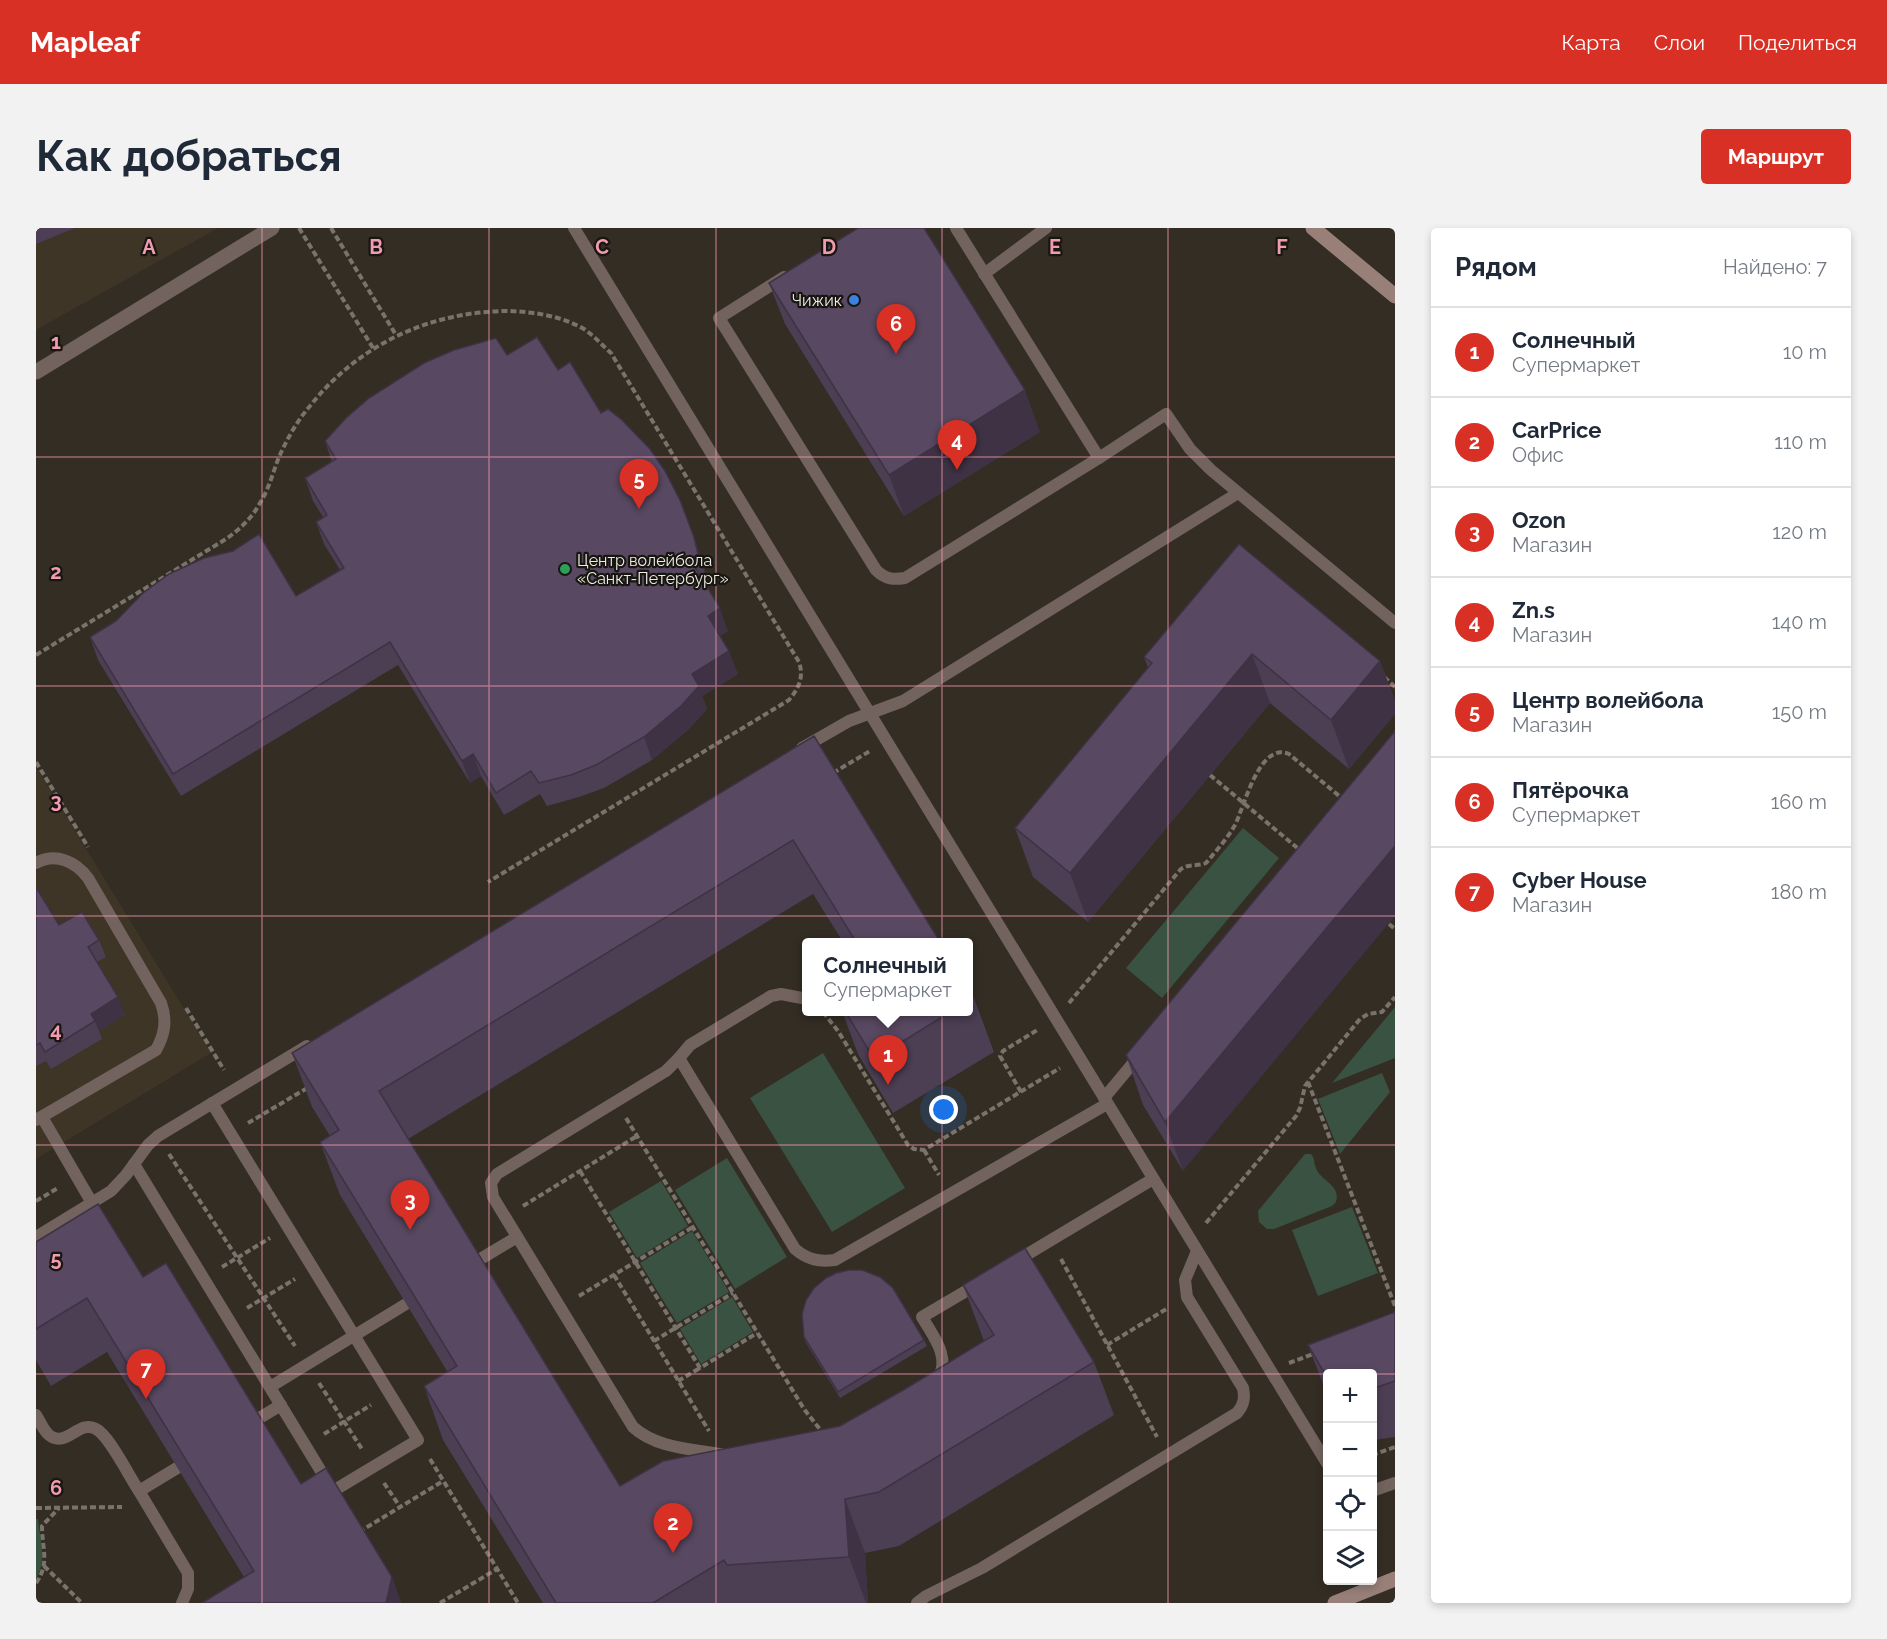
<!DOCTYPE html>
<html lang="ru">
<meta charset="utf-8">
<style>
:root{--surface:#fff;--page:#f2f2f3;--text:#1f2937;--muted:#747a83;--line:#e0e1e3;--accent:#d93025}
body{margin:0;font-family:Raleway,sans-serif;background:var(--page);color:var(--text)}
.controls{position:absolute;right:18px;bottom:18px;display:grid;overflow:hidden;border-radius:6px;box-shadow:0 3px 9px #0003}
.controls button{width:54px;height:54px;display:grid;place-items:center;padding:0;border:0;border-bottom:2px solid var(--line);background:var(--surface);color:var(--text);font:30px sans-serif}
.you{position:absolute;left:908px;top:882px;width:21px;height:21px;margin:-15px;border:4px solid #fff;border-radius:50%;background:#1a73e8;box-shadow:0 0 0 9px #1a73e833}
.badge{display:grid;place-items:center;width:39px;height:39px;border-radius:50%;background:var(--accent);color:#fff;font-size:20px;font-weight:700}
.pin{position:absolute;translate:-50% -50px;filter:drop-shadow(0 2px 3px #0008)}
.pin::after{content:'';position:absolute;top:32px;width:21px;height:18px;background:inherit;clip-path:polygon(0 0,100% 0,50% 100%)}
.popup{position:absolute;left:766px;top:710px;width:171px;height:78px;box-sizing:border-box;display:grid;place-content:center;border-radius:6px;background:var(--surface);filter:drop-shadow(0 2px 4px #0005);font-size:20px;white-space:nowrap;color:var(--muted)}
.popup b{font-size:22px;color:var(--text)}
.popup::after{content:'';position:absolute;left:50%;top:100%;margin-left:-12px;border:12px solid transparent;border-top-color:var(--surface)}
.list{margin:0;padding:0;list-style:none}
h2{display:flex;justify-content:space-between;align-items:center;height:78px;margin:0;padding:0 24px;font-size:26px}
h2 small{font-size:20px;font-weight:400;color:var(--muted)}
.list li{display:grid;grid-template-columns:39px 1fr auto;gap:18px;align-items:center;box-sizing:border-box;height:90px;padding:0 24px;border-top:2px solid var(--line)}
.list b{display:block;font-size:22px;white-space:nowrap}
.list p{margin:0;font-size:20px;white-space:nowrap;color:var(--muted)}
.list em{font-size:20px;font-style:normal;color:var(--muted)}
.icon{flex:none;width:33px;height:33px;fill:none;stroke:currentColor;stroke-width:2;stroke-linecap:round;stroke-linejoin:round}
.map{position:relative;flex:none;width:1359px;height:1375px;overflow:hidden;border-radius:6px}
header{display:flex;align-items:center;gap:36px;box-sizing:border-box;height:84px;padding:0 30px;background:var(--accent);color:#fff}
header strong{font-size:28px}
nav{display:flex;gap:33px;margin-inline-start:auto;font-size:21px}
.intro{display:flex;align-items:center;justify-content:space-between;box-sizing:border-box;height:144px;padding:0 36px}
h1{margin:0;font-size:42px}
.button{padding:15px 27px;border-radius:6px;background:var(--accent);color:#fff;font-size:21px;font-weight:700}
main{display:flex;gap:36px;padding:0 36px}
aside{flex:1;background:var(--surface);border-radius:6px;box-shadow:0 3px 9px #0003}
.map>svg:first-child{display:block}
</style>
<header>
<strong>Mapleaf</strong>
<nav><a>Карта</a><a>Слои</a><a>Поделиться</a></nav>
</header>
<div class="intro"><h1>Как добраться</h1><a class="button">Маршрут</a></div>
<main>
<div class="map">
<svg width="1359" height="1375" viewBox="0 0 1359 1375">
<rect width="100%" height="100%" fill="#332d24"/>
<g fill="#3e3526">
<polygon points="0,0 182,0 0,102"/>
<polygon points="0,539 175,825 0,931"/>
</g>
<g fill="#395241">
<polygon points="1207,600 1243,630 1126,770 1090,740"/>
<polygon points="1359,779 1359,830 1296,855"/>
<polygon points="787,825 869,960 796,1004 714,870"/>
<polygon points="1346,845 1354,864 1304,926 1282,871"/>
<path d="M1269,926H1275C1280,932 1277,934 1280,940C1285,954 1305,956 1300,974L1296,978L1238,1001H1231L1223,994L1222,983Z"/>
<polygon points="691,930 751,1029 699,1061 639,962"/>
<polygon points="625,953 652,998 601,1030 573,984"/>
<polygon points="1316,979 1342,1045 1282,1068 1256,1002"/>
<polygon points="656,1003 693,1064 641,1095 604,1035"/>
<polygon points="696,1069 717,1104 665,1136 644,1101"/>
<path d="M0,1291H2C4,1311 11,1333 0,1351Z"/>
</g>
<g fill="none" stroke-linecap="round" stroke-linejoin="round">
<g stroke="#79736b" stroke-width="4" stroke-dasharray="6 3" stroke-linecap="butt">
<polyline points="263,0 337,120"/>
<polyline points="295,0 360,107"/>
<path d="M0,427L190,311C204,301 216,290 224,275C233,261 237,244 243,229C251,211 261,193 274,178C323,116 395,83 473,83C499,84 525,88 548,101C558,108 566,117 575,125L763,434C768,449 763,460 753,472L452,654"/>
<polyline points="1348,449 1359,459"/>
<polyline points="0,534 52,619"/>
<polyline points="797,545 834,523"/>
<polyline points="1174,547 1265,623"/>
<polyline points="1353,696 1359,701"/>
<path d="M1033,775L1144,642C1152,635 1161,639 1170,635C1180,623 1191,611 1199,597C1208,580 1223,513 1253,526L1308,572"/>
<polyline points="150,780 188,842"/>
<polyline points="787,784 802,803 872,917 878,921 888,922 1024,840"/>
<polyline points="1272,854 1359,1078"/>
<polyline points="985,864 964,828 967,823 1003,801"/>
<polyline points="590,890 768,1181 786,1204"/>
<polyline points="212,895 273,859"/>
<polyline points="888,922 903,947"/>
<polyline points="133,926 259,1118"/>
<polyline points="544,943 664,1140 721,1105"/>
<polyline points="0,973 22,960"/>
<polyline points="487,978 601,908"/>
<polyline points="1170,995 1260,888 1264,880 1269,858 1324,791 1332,786 1346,784 1359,769"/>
<polyline points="1025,1031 1121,1209"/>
<polyline points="186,1039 234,1010"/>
<polyline points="578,1047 673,1203"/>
<polyline points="543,1068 657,999"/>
<polyline points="211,1080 259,1051"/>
<polyline points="618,1113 697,1065"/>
<polyline points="1071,1117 1132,1080"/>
<polyline points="1253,1135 1280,1125"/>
<polyline points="642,1153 664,1140"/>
<polyline points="283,1155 326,1221"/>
<polyline points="288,1206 335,1177"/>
<polyline points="1336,1227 1359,1219"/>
<polyline points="394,1231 482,1375"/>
<polyline points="348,1255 364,1279"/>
<polyline points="0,1280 86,1279"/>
<polyline points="323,1304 407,1253"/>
<polyline points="8,1338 46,1375"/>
<path d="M0,1355C14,1336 6,1320 6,1298L23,1280"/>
<polyline points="404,1375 461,1341"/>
</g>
<g stroke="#72635e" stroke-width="12">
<polyline points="538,0 1292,1237"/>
<polyline points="948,46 1010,0"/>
<path d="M748,49L683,90L840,342C849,351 857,352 869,350L1063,230L920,0"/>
<polyline points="1063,230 1130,186 1154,221 1175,242 1359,395"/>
<polyline points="766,520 813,493 867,473 1202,265"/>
<path d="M0,635C20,624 40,634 52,650L125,775C131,792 129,806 120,822L0,892"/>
<polyline points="643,830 654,817 735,768 745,766 771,771"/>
<polyline points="1068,870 1103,828"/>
<polyline points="176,875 382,1212 297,1263"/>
<polyline points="6,889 56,975"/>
<polyline points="98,936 294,1258"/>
<polyline points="0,1009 75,963 90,947 112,917 122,908 271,818"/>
<polyline points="980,1033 1117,951"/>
<polyline points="436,1036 481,1009"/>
<path d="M902,1151C915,1129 897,1108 886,1089L942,1056"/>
<polyline points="234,1159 370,1076"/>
<path d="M0,1187C4,1193 7,1202 13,1207C30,1221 43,1191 60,1201C73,1207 94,1250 103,1263"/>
<polyline points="215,1195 245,1177"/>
<path d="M689,1227C659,1221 621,1221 597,1199L457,969L455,955L461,946L630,843L643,830L759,1021C772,1032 783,1034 799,1032L1071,876"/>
<polyline points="141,1240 103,1263 152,1345 152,1361 146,1375"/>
<polyline points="1336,1263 1359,1255"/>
<path d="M881,1375L890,1368L946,1340L1201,1185C1208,1177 1209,1170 1207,1160L1151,1069L1149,1052L1161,1023"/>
</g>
<polyline stroke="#72635e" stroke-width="15" points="0,144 236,0"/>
<g stroke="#988079" stroke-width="15">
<polyline points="1277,0 1359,68"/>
<polyline points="1299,1375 1359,1351"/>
</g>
</g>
<g fill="#4c3e53">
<polygon points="0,0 39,0 0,16"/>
<polygon points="733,55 1004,204 868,288 749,96"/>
<polygon points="471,127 522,142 565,185 666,332 670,349 666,351 692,403 684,408 702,446 666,468 671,481 653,501 616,532 568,560 543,569 511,578 504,566 468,587 445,548 434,555 362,437 145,568 62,432 54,409 260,368 304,342 288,316 280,294 287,289 277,273 269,250 296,234 289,213"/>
<polygon points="1203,316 1344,433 1359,473 1359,486 1313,541 1234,475 1052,694 997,649 979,600 1112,440 1108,429"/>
<polygon points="1359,503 1147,943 1107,877 1090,827"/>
<polygon points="778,508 904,714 807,714 777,666 372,911 584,1258 804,1198 869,1161 948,1113 927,1057 1058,1134 1078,1187 863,1318 829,1325 832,1375 507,1375 407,1212 388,1158 411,1143 304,967 284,914 294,908 276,879 256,825"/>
<polygon points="0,661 23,697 63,712 70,729 61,734 89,787 63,803 66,811 15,841 10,833 0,838"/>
<polygon points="933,762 938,770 958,824 857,885 822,826 806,783 933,783"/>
<polygon points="0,1014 107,1049 265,1256 356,1349 365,1375 166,1375 208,1349 71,1124 15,1158 0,1132"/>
<polygon points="1359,1084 1359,1209 1338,1212 1336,1212 1336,1146 1292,1146 1292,1169 1272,1117"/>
<polygon points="768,1109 888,1112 891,1118 804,1170 770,1115"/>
</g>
<g fill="#3e3244">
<polygon points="989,162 1004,204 868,288 853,247"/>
<polygon points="658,309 666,332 670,349 662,326"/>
<polygon points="684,380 692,403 680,410 672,388"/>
<polygon points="693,423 702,446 666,468 671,481 653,501 616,532 608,509 656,446"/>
<polygon points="1216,426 1234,475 1052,694 1034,645"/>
<polygon points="1344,433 1359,473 1359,486 1313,541 1295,492"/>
<polygon points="437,526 445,548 434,555 426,533"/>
<polygon points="1359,618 1359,688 1147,943 1129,894"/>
<polygon points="82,769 89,787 63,803 59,793 55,786"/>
<polygon points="809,1271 829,1325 832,1375 830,1375 813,1329"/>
<polygon points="356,1349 365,1375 350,1375"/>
</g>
<g fill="#584861" stroke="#3e3244" stroke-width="1.5">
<polygon points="822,0 888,0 989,162 853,247 733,55"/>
<polygon points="501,109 522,142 534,134 565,185 572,181 586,192 614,221 629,243 644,272 658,309 662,326 654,331 684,380 672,388 693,423 656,446 663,458 645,478 608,509 560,537 535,547 503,555 495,543 460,565 437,526 426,533 354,414 137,546 54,409 80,393 107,365 133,346 168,330 197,323 223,306 260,368 308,340 280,294 291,287 269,250 300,231 289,213 310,190 333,170 388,135 418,122 460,110 471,127"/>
<polygon points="1203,316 1344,433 1295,492 1216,426 1034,645 979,600 1116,435 1108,429"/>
<polygon points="1359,503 1359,618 1129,894 1090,827"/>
<polygon points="778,508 904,714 820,714 757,612 343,863 584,1258 627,1233 804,1198 869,1161 958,1107 927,1057 989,1020 1058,1134 843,1264 809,1271 813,1329 691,1337 688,1332 617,1375 520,1375 388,1158 421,1138 284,914 303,902 256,825"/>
<polygon points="0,661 1,661 23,697 46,684 63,712 52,719 82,769 55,786 59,793 9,824 4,815 0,817"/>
<polygon points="933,762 938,770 933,773"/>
<polygon points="809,783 916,783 838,831"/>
<polygon points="62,976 107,1049 130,1035 265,1256 290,1240 356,1349 350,1375 166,1375 218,1343 51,1070 0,1101 0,1014"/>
<polygon points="813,1042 826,1042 844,1049 857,1060 888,1112 802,1164 768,1109 766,1086 770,1072 778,1060 790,1050 800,1045"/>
<polygon points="1359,1084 1359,1153 1336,1161 1336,1146 1292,1146 1286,1141 1272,1117"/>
</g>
<path fill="none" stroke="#f29aaf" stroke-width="1.5" stroke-opacity="0.55" d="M226,0V1375M453,0V1375M680,0V1375M906,0V1375M1132,0V1375M0,229H1359M0,458H1359M0,688H1359M0,917H1359M0,1146H1292M1336,1146H1359"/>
<circle fill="#3f7fe0" stroke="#181611" stroke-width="2" cx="818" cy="72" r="6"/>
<circle fill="#2e9e5b" stroke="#181611" stroke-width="2" cx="529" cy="341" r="6"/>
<g text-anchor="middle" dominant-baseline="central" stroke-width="4.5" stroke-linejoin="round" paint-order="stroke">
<g font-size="16" fill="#efebe5" stroke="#181611" text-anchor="end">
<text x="806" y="72">Чижик</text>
<text x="541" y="332" text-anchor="start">Центр волейбола<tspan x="541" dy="18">«Санкт-Петербург»</tspan></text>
</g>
</g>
<g font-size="20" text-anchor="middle" font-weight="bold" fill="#f29aaf" stroke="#181611" stroke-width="4.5" stroke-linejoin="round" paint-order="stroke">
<text x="113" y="26">A</text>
<text x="340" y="26">B</text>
<text x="566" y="26">C</text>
<text x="793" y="26">D</text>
<text x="1019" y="26">E</text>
<text x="1246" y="26">F</text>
<text x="20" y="121">1</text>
<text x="20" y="351">2</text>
<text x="20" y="580">3</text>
<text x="20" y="809">4</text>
<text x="20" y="1038">5</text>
<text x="20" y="1267">6</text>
</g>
</svg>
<div class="controls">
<button>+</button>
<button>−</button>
<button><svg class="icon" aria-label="locate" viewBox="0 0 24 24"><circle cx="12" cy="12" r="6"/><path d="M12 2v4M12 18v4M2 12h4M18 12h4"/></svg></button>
<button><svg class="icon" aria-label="layers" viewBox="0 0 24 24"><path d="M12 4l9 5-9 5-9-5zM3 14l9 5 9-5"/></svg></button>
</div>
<div class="you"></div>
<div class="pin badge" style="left:852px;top:857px">1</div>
<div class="popup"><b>Солнечный</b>Супермаркет</div>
<div class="pin badge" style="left:637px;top:1325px">2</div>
<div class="pin badge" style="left:374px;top:1002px">3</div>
<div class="pin badge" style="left:921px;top:242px">4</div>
<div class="pin badge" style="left:603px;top:281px">5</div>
<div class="pin badge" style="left:860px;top:126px">6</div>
<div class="pin badge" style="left:110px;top:1171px">7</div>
</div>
<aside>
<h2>Рядом<small>Найдено: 7</small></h2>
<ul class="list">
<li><span class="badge">1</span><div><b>Солнечный</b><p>Супермаркет</p></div><em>10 m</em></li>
<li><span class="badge">2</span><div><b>CarPrice</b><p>Офис</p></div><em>110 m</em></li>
<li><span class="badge">3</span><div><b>Ozon</b><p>Магазин</p></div><em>120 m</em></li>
<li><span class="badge">4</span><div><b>Zn.s</b><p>Магазин</p></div><em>140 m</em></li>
<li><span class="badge">5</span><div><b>Центр волейбола</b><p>Магазин</p></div><em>150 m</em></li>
<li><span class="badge">6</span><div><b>Пятёрочка</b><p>Супермаркет</p></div><em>160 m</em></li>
<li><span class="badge">7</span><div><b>Cyber House</b><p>Магазин</p></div><em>180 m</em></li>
</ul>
</aside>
</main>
